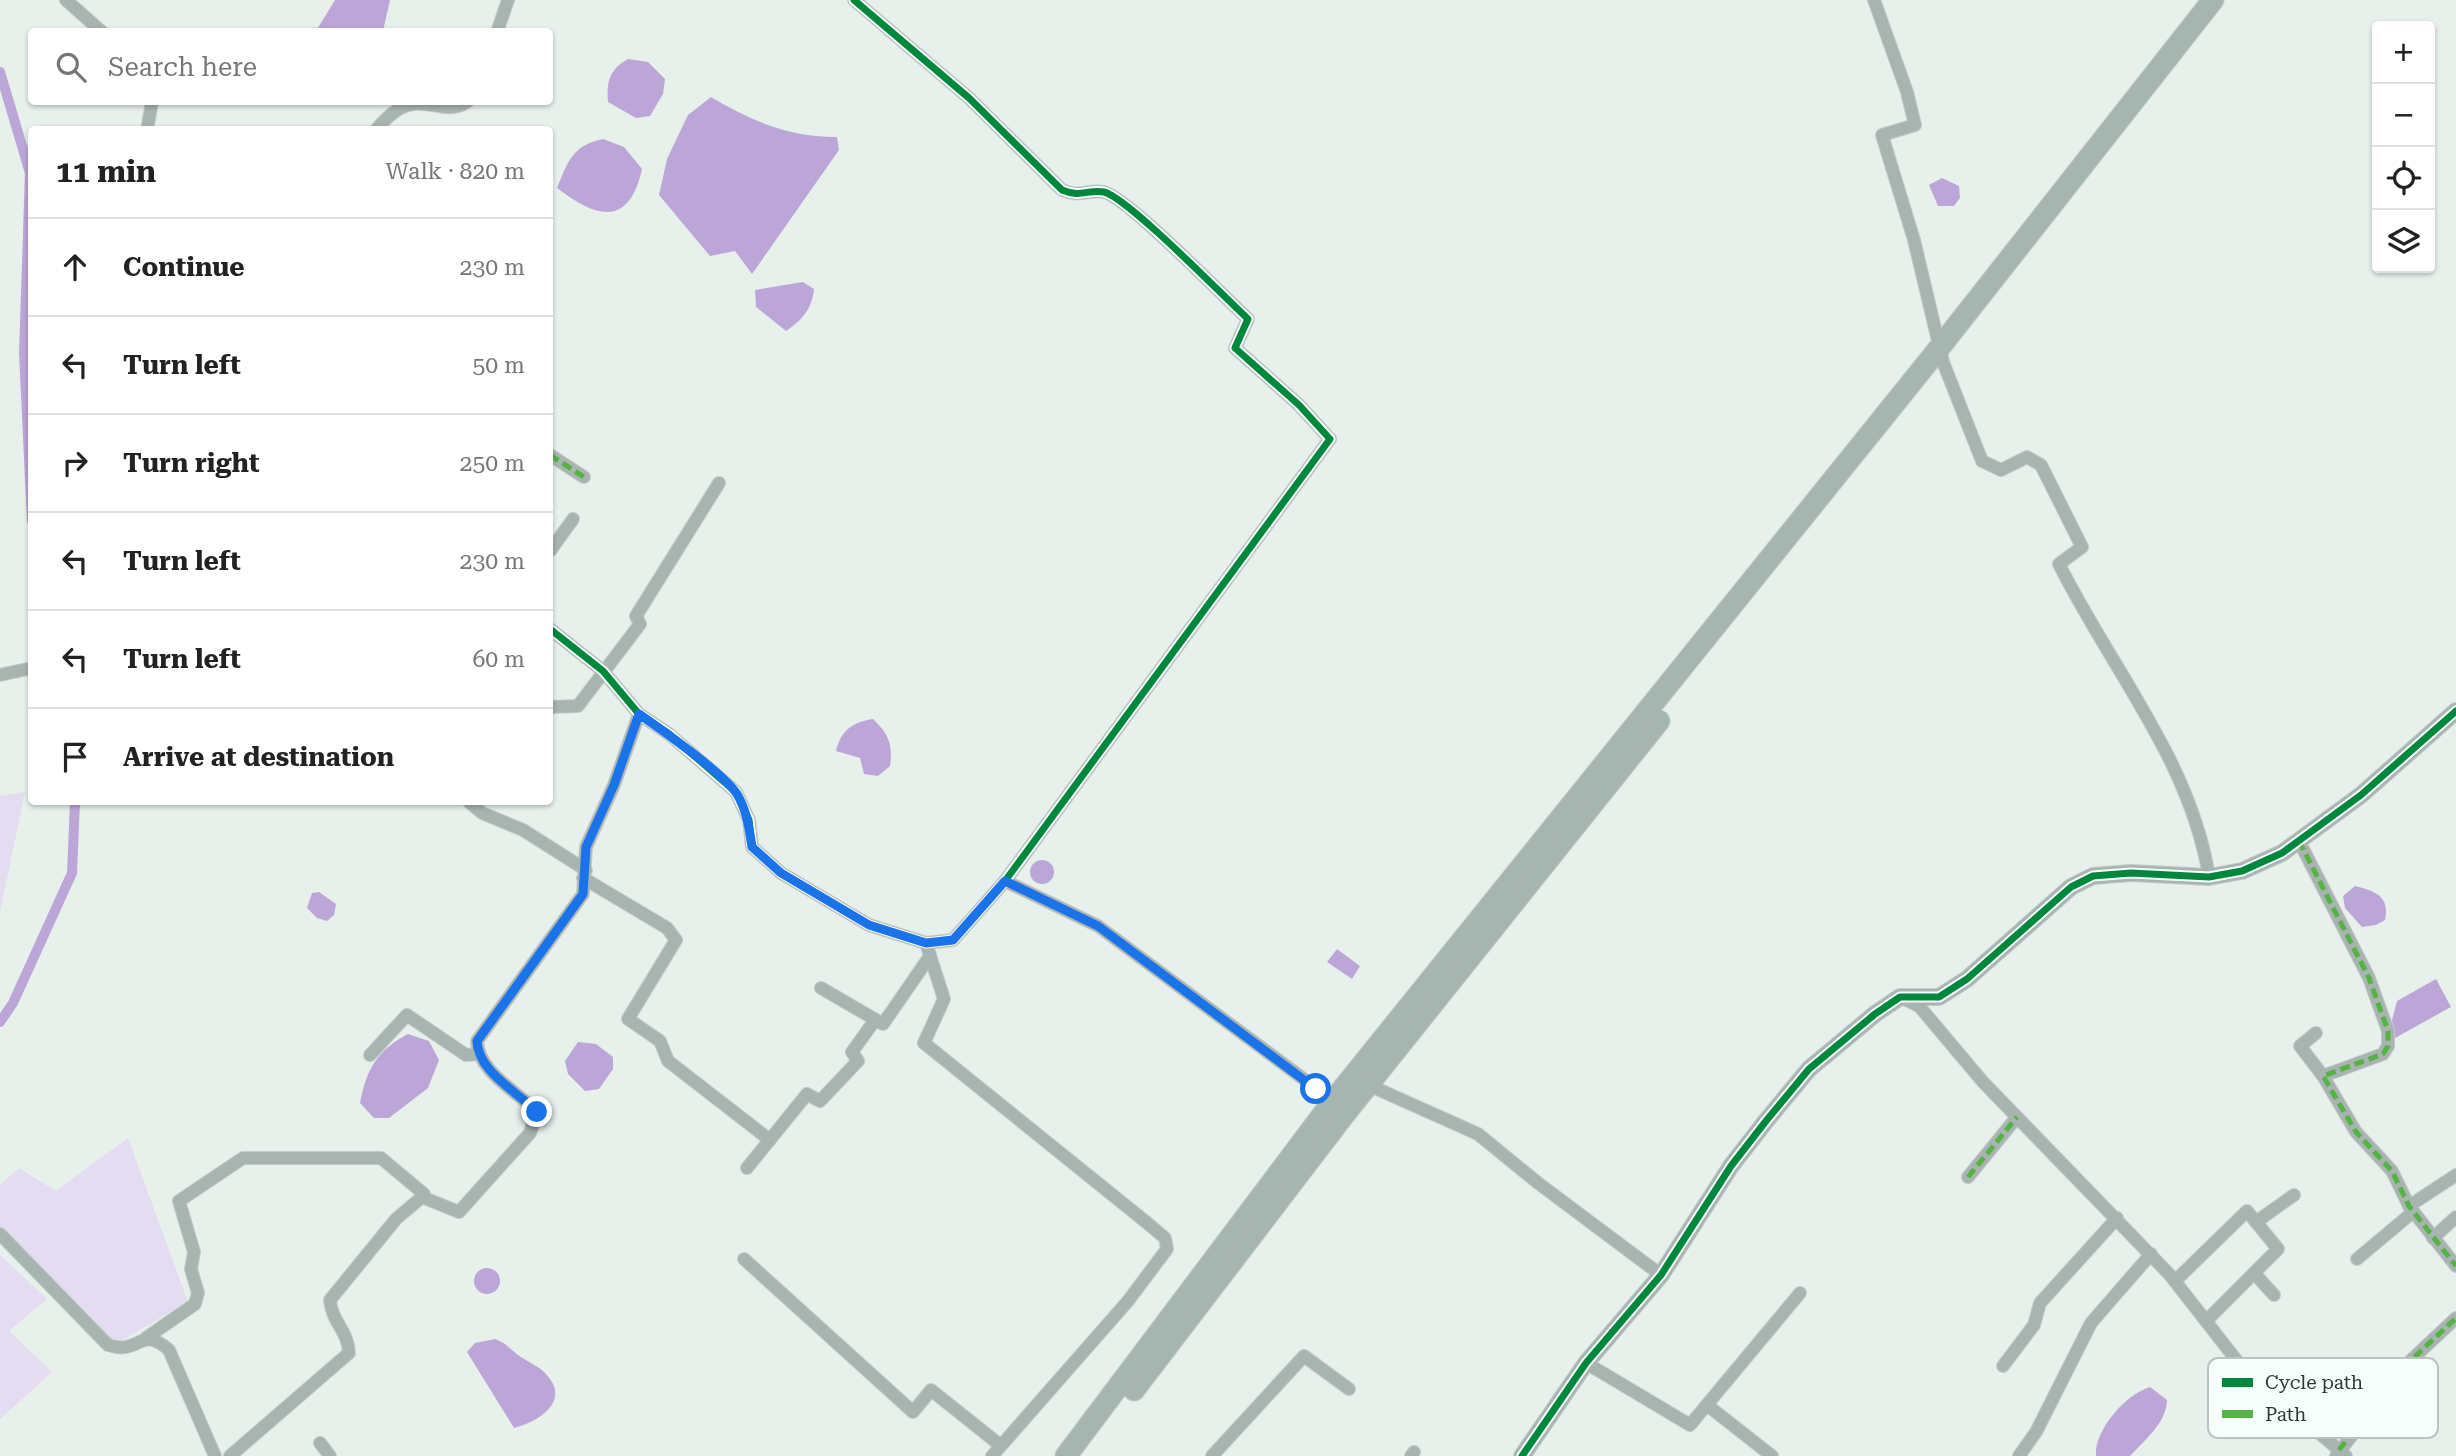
<!DOCTYPE html>
<meta charset="utf-8">
<style>
:root{--surface:#fff;--page:#f2f2f2;--text:#222;--muted:#767676;--line:#e0e0e0}
body{margin:0;font-family:"Roboto Serif",serif;background:var(--page);color:var(--text)}
.controls{position:absolute;right:21px;top:21px;display:grid;overflow:hidden;border-radius:7px;box-shadow:0 2px 5px #0004}
.controls button{width:63px;height:63px;display:grid;place-items:center;padding:0;border:0;border-bottom:2px solid var(--line);background:var(--surface);color:var(--text);font:35px sans-serif}
.stop{position:absolute;width:21px;height:21px;margin:-16px;border:5px solid #1a73e8;border-radius:50%;background:#fff}
.stop.end{background:#1a73e8;border-color:#fff;box-shadow:0 2px 7px #0008}
.list{margin:0;padding:0;list-style:none}
h2{display:flex;justify-content:space-between;align-items:center;height:91px;margin:0;padding:0 28px;font-size:30px}
h2 small{font-size:23px;font-weight:400;color:var(--muted)}
.list li{display:grid;grid-template-columns:46px 1fr auto;gap:21px;align-items:center;box-sizing:border-box;height:98px;padding:0 28px;border-top:2px solid var(--line)}
.list b{display:block;font-size:26px;white-space:nowrap}
.list em{font-size:23px;font-style:normal;color:var(--muted)}
.icon{flex:none;width:38px;height:38px;fill:none;stroke:currentColor;stroke-width:2;stroke-linecap:round;stroke-linejoin:round}
.map{position:relative;flex:none;width:2456px;height:1456px;overflow:hidden}
.search{position:absolute;background:var(--surface);box-shadow:0 2px 5px #0004;left:28px;top:28px;width:525px;height:77px;display:flex;align-items:center;gap:18px;box-sizing:border-box;padding:0 24px;border-radius:7px;color:var(--muted);font-size:26px}
.panel{position:absolute;background:var(--surface);box-shadow:0 2px 5px #0004;left:28px;top:126px;width:525px;height:679px;border-radius:7px}
.map>svg:first-child{display:block}
</style>
<div class="map">
<svg width="2456" height="1456" viewBox="0 0 2456 1456">
<rect width="100%" height="100%" fill="#e8f0ec"/>
<g fill="#e4ddf2">
<polygon points="25,792 0,912 0,796"/>
<polygon points="128,1138 188,1302 116,1344 0,1228 0,1185 19,1168 56,1191"/>
<polygon points="0,1255 47,1299 9,1331 52,1372 0,1419"/>
</g>
<g fill="#bca6d8">
<polygon points="335,0 390,0 383,31 316,31"/>
<path d="M628,59L648,62L665,79L663,94L650,116L636,118L608,102C606,81 610,69 628,59Z"/>
<path d="M711,97C752,121 788,137 837,137L839,150L752,274L735,251L710,256L659,195L667,159L688,115Z"/>
<path d="M603,139L624,147L642,169C629,228 596,218 557,188C568,161 573,145 603,139Z"/>
<polygon points="1942,178 1959,186 1960,198 1954,206 1938,206 1929,185"/>
<path d="M803,282L814,289C812,309 802,320 786,331L756,307L755,290Z"/>
<path d="M873,719C889,734 893,745 890,766L878,776L864,774L860,758L836,751C841,730 853,722 873,719Z"/>
<circle cx="1042" cy="872" r="12"/>
<path d="M2355,886C2376,891 2390,897 2385,920L2376,925L2362,927L2345,908L2343,896Z"/>
<polygon points="319,892 336,904 334,915 327,921 317,918 307,908 312,893"/>
<polygon points="1337,949 1360,966 1352,979 1327,962"/>
<polygon points="2436,979 2451,1007 2395,1038 2392,1020 2397,1001"/>
<path d="M408,1034L429,1041L439,1060L428,1088L389,1118H374L360,1103C366,1070 377,1050 408,1034Z"/>
<polygon points="578,1042 596,1044 613,1057 613,1069 599,1089 585,1091 568,1074 565,1061"/>
<circle cx="487" cy="1281" r="13"/>
<path d="M495,1339C507,1343 510,1350 521,1357C528,1362 538,1366 544,1372C573,1400 540,1421 514,1428L467,1352L475,1343Z"/>
<path d="M2150,1387L2167,1400C2167,1422 2144,1441 2130,1456H2096C2094,1430 2126,1394 2150,1387Z"/>
</g>
<g fill="none" stroke-linecap="round" stroke-linejoin="round">
<g stroke="#bca6d8" stroke-width="10">
<polyline points="0,72 30,173 24,353 32,521"/>
<polyline points="0,1022 13,1003 72,873 75,802"/>
</g>
<g stroke="#c4cac7" stroke-width="14">
<g id="minor">
<polyline points="66,0 102,32"/>
<path d="M1874,0L1907,92L1915,125L1882,135L1914,240L1943,362L1982,461L2001,470L2027,457L2041,465L2082,547L2059,564C2110,667 2191,761 2209,877"/>
<polyline points="497,32 508,0"/>
<polyline points="147,130 152,102"/>
<path d="M376,130C417,79 437,121 467,102"/>
<polyline points="550,455 584,477"/>
<polyline points="550,551 573,519"/>
<path d="M550,629L603,671L639,714L669,734L736,792L749,820L752,847L781,873L869,925L926,943L953,940L1005,881L1330,439L1299,405L1235,348L1248,319C1223,296 1128,198 1104,192C1088,189 1081,198 1062,190L969,98L854,0"/>
<polyline points="0,675 32,668"/>
<polyline points="550,707 578,706 640,624 636,616 719,483"/>
<polyline points="469,802 482,813 523,830 586,870"/>
<polyline points="2299,841 2369,978 2388,1031 2388,1046 2383,1054 2323,1076 2356,1132 2392,1171 2409,1206 2456,1266"/>
<polyline points="583,878 667,928 676,940 628,1019 660,1041 668,1061 770,1140"/>
<polyline points="1005,881 1098,926 1333,1101"/>
<polyline points="926,943 944,999 924,1043 1146,1222 1165,1238 1167,1249 1128,1301 992,1456"/>
<polyline points="821,988 883,1024 930,956"/>
<polyline points="1902,998 1919,1006 1983,1082 2170,1275 2241,1366 2346,1456"/>
<polyline points="2316,1033 2300,1046 2323,1076"/>
<polyline points="370,1055 407,1015 466,1055 479,1054"/>
<polyline points="1364,1083 1478,1134 1538,1183 1661,1275"/>
<polyline points="747,1168 807,1094 820,1101 858,1061 852,1052 875,1020"/>
<polyline points="1968,1177 2017,1117"/>
<polyline points="2409,1206 2456,1175"/>
<polyline points="2256,1222 2294,1195"/>
<path d="M0,1234L108,1345C140,1356 140,1324 169,1350L215,1456"/>
<polyline points="2433,1238 2456,1217"/>
<polyline points="744,1259 913,1412 931,1390 1000,1445"/>
<polyline points="2357,1259 2413,1212"/>
<polyline points="2175,1281 2247,1211 2278,1249 2254,1273"/>
<polyline points="2206,1321 2254,1273 2274,1295"/>
<polyline points="146,1338 195,1304 198,1293 191,1269 194,1252 179,1201 243,1158 381,1158 424,1194"/>
<polyline points="1586,1363 1690,1425 1800,1293"/>
<polyline points="2003,1366 2034,1325 2040,1303 2117,1218"/>
<polyline points="1707,1405 1772,1456"/>
<polyline points="320,1443 330,1456"/>
<path d="M230,1456L349,1353C348,1330 332,1323 330,1300L396,1219L422,1197L459,1212L530,1133L537,1112C518,1092 478,1072 477,1041L583,894L586,847L614,785L639,714"/>
<polyline points="1212,1456 1304,1356 1349,1389"/>
<polyline points="1411,1456 1414,1452"/>
<polyline points="2019,1456 2036,1432 2091,1323 2151,1254"/>
<polyline points="2336,1456 2408,1363 2456,1318"/>
</g>
</g>
<g stroke="#c4cac7" stroke-width="18">
<polyline id="tertiary" points="1522,1456 1586,1363 1661,1275 1731,1166 1766,1121 1809,1069 1875,1014 1900,997 1939,997 1967,979 2071,887 2093,876 2131,873 2209,877 2242,871 2282,853 2361,795 2456,711"/>
</g>
<g stroke="#c4cac7" stroke-width="23">
<g id="primary">
<polyline points="1134,1390 1344,1115 1659,721"/>
<polyline points="1066,1456 1333,1101 1940,347 2213,0"/>
</g>
</g>
<use href="#minor" stroke="#a8b4b0" stroke-width="12"/>
<use href="#tertiary" stroke="#a8b4b0" stroke-width="16"/>
<use href="#primary" stroke="#a7b5b0" stroke-width="21"/>
<g stroke="#56b246" stroke-width="5" stroke-dasharray="10 5" stroke-linecap="butt">
<polyline points="550,455 584,477"/>
<polyline points="2299,841 2369,978 2388,1031 2388,1046 2383,1054 2323,1076 2356,1132 2392,1171 2409,1206 2456,1266"/>
<polyline points="1968,1177 2017,1117"/>
<polyline points="2339,1450 2408,1363 2456,1318"/>
</g>
<g stroke="#f6fffb" stroke-width="11">
<g id="cycleway">
<path d="M550,629L603,671L639,714L669,734L736,792L749,820L752,847L781,873L869,925L926,943L953,940L1005,881L1330,439L1299,405L1235,348L1248,319C1223,296 1128,198 1104,192C1088,189 1081,198 1062,190L969,98L854,0"/>
<polyline points="1522,1456 1586,1363 1661,1275 1731,1166 1766,1121 1809,1069 1875,1014 1900,997 1939,997 1967,979 2071,887 2093,876 2131,873 2209,877 2242,871 2282,853 2361,795 2456,711"/>
</g>
</g>
<use href="#cycleway" stroke="#00873e" stroke-width="7"/>
</g>
<g fill="none" stroke-linecap="round" stroke-linejoin="round">
<path stroke="#1a73e8" stroke-width="9" d="M537,1112C518,1092 478,1072 477,1041L583,894L586,847L614,785L639,714C661,729 724,774 737,794C747,811 749,828 752,847L781,873L869,925L926,943L953,940L1005,881L1098,926L1316,1089"/>
</g>
<rect x="2208" y="1358" width="230" height="80" rx="10" fill="#f6fffb" stroke="#bbc3c0" stroke-width="2"/>
<rect x="2222" y="1378" width="31" height="9" fill="#00873e"/>
<rect x="2222" y="1410" width="31" height="8" fill="#56b246"/>
<g font-size="19" fill="#323735">
<text x="2265" y="1389">Cycle path</text>
<text x="2265" y="1421">Path</text>
</g>
</svg>
<div class="controls">
<button>+</button>
<button>−</button>
<button><svg class="icon" aria-label="locate" viewBox="0 0 24 24"><circle cx="12" cy="12" r="6"/><path d="M12 2v4M12 18v4M2 12h4M18 12h4"/></svg></button>
<button><svg class="icon" aria-label="layers" viewBox="0 0 24 24"><path d="M12 4l9 5-9 5-9-5zM3 14l9 5 9-5"/></svg></button>
</div>
<div class="stop" style="left:1316px;top:1089px"></div>
<div class="stop end" style="left:537px;top:1112px"></div>
<div class="search"><svg class="icon" aria-label="search" viewBox="0 0 24 24"><circle cx="10" cy="10" r="6"/><path d="M15 15l6 6"/></svg>Search here</div>
<section class="panel">
<h2>11 min<small>Walk · 820 m</small></h2>
<ul class="list">
<li><svg class="icon" aria-label="ahead" viewBox="0 0 24 24"><path d="M12 20V5M6 11l6-6 6 6"/></svg><div><b>Continue</b></div><em>230 m</em></li>
<li><svg class="icon" aria-label="left" viewBox="0 0 24 24"><path d="M17 20v-9H6M10 6l-5 5 5 5"/></svg><div><b>Turn left</b></div><em>50 m</em></li>
<li><svg class="icon" aria-label="right" viewBox="0 0 24 24"><path d="M7 20v-9h11M14 6l5 5-5 5"/></svg><div><b>Turn right</b></div><em>250 m</em></li>
<li><svg class="icon" aria-label="left" viewBox="0 0 24 24"><path d="M17 20v-9H6M10 6l-5 5 5 5"/></svg><div><b>Turn left</b></div><em>230 m</em></li>
<li><svg class="icon" aria-label="left" viewBox="0 0 24 24"><path d="M17 20v-9H6M10 6l-5 5 5 5"/></svg><div><b>Turn left</b></div><em>60 m</em></li>
<li><svg class="icon" aria-label="arrive" viewBox="0 0 24 24"><path d="M6 21V4h12l-3 4 3 4H6"/></svg><div><b>Arrive at destination</b></div></li>
</ul>
</section>
</div>
